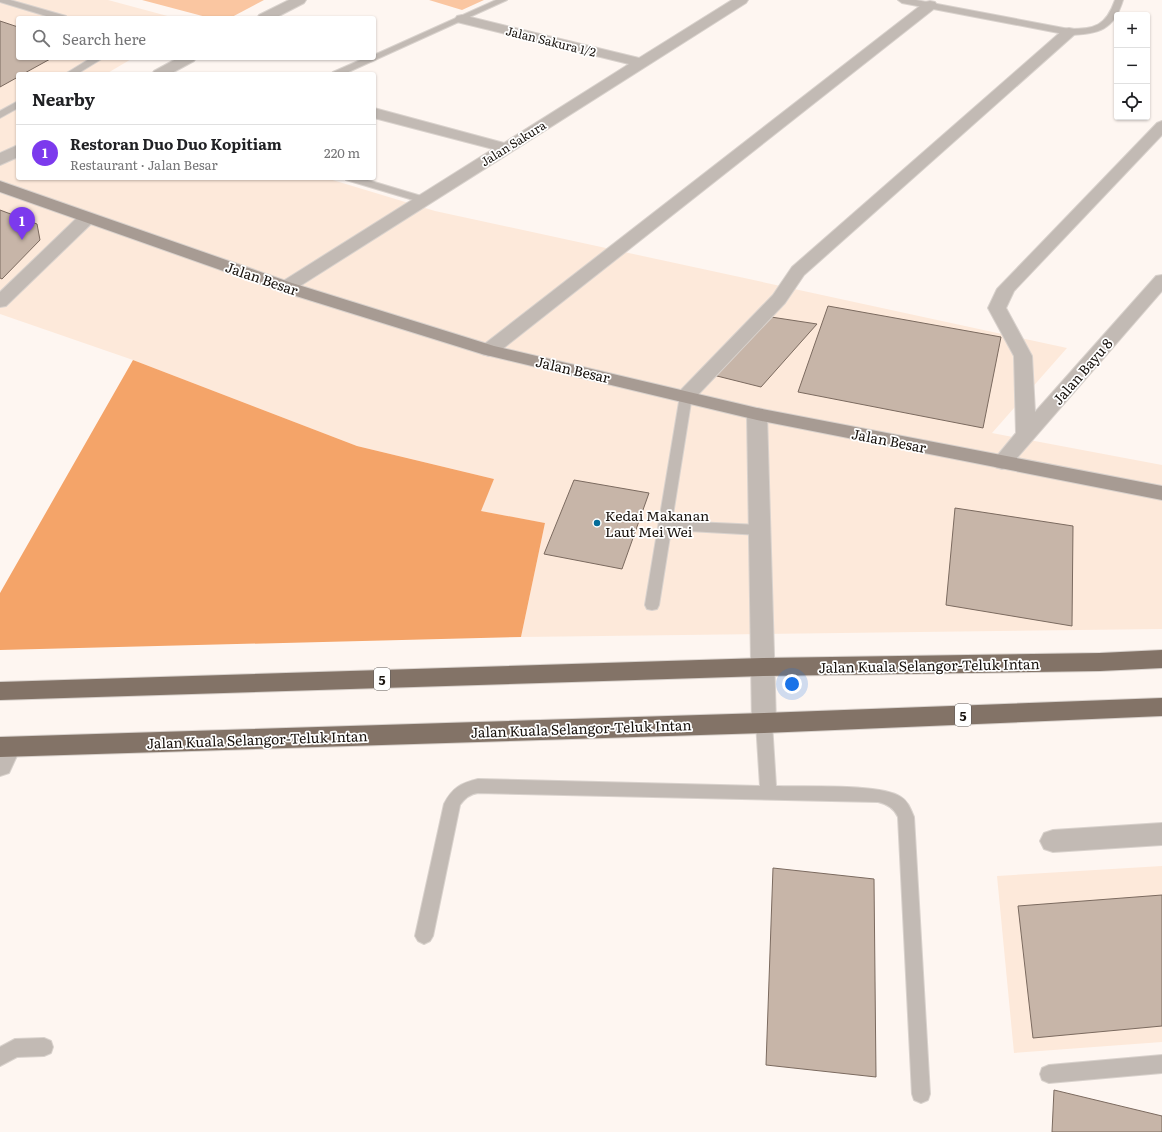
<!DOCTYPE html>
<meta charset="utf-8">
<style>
:root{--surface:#fff;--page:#f6f6f6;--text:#202124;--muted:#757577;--line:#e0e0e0;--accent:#7c3aed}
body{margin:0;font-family:Literata,serif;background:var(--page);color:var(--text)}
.controls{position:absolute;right:12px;top:12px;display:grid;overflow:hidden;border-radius:4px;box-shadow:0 1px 3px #0004}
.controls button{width:36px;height:36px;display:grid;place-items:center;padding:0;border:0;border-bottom:1px solid var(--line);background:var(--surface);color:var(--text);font:20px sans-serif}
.you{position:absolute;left:792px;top:684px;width:14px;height:14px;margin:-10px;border:3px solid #fff;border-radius:50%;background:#1a73e8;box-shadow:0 0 0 6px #1a73e833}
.badge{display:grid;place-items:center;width:26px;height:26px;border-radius:50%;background:var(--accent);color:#fff;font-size:13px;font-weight:700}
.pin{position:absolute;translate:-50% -33px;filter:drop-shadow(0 1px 2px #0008)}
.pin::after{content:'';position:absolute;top:21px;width:14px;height:12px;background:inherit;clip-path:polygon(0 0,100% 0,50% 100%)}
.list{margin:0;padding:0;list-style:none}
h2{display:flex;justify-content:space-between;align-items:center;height:52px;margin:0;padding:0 16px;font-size:17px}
h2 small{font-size:13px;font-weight:400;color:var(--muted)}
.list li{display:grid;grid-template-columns:26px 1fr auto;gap:12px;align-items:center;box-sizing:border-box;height:56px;padding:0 16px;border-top:1px solid var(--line)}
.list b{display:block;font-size:15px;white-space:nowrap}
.list p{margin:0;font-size:13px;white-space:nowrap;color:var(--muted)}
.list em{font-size:13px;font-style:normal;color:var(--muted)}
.icon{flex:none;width:22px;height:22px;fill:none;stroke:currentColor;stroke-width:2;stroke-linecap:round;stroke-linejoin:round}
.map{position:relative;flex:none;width:1162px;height:1132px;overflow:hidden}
.search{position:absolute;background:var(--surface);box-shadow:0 1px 3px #0004;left:16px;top:16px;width:360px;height:44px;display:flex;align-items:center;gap:10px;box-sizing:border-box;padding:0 14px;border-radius:4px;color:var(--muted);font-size:15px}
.panel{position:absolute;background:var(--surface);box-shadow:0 1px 3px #0004;left:16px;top:72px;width:360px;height:108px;border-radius:4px}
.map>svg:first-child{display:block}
</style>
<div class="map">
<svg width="1162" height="1132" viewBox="0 0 1162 1132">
<rect width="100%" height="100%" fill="#fef6f1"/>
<g fill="#fde9da">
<polygon points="0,0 108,0 175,18 18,18 18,58 133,58 106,74 18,74 18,178 326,178 435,211 1067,348 992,433 1162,465 1162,629 521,637 545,523 480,511 494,479 357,446 133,360 0,314"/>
<polygon points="1162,866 1162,1042 1014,1053 997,876"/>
</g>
<g fill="#fac6a1">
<polygon points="142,0 264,0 230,18 210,18"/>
<polygon points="429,0 484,0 462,10"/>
</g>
<polygon fill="#f4a469" points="133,360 357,446 494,479 481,511 545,523 521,637 0,650 0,593"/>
<g fill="#c7b5a8" stroke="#7b6a5f">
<polygon points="0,21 18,27 18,58 52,58 23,74 18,74 18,77 0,87"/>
<polygon points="0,210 37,224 40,240 2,279 0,278"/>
<polygon points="828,306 1001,337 983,428 798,392"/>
<polygon points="771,317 817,324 761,387 713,375"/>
<polygon points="574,480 649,493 622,569 544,554"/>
<polygon points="955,508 1073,526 1072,626 946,605"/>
<polygon points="773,868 874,879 876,1077 766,1065"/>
<polygon points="1162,895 1162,1026 1033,1038 1018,906"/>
<polygon points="1054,1090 1162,1116 1162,1132 1052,1132"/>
</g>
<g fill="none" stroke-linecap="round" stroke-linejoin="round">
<g stroke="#d9d2cd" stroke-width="2">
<g id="lane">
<polygon points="0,0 10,0 66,16 67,18 53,18 0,2"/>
<polygon points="496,0 507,0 344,74 331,74 333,72 365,58 374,58 374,55"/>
<path d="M898,0H916L1069,29C1095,29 1106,26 1115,0H1123C1114,30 1099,34 1069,35L902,3Z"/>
<polygon points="91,58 103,58 77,74 65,74"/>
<polygon points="18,101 18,108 0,118 0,111"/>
<polygon points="345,178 361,178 428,198 429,200 424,203 420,202 346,180"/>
<polygon points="686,392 690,393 692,396 672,521 760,525 765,527 767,530 765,533 760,535 671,530 659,605 657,609 652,610 647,609 645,605 680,396 682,393"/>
<path d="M764,717L769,719L772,723L776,786C803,787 881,783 901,797C908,801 911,810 914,817L930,1094L928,1100L921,1103L914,1100L912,1094L898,817C894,808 887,804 878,802L478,793C470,794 465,798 460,805L433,936L430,941L424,944L418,941L415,936L444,804C452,788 461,783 478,779L760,786L756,723L759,719Z"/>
<polygon points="44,1038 51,1041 53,1047 51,1053 44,1056 17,1057 0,1066 0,1047 15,1039"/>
<polygon points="1162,1055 1162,1073 1049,1083 1042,1080 1040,1074 1042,1068 1049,1065"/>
</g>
</g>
<g stroke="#d9d2cd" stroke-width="2">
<g id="street">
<polygon points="289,0 306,0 304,3 275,18 257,18 259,15"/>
<polygon points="732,0 748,0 746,3 292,291 286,292 280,291 277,287 280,283 493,149 374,118 374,108 504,143 629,64 457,22 455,19 457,16 462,15 639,58"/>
<polygon points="930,1 935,2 937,5 935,8 496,354 489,356 482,354 480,350 482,346 925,2"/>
<polygon points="1069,28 1074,29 1076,32 1074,35 804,275 785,303 693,400 686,402 679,400 676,396 679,392 773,295 792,267 1064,29"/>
<polygon points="178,58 196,58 194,61 170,74 152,74 154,71"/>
<polygon points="1162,121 1162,135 1014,291 1006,308 1032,356 1035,412 1156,276 1162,275 1162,291 1009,467 1002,469 995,467 992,462 1016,433 1014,356 988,308 997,289 1157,123"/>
<polygon points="18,145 18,157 0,165 0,153"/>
<polygon points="87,213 93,214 95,218 93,222 6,306 0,307 0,292 81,214"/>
<polygon points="757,408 764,410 767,414 776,723 773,730 764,733 755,730 752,723 747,414 750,410"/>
<polygon points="9,737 18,740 21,747 9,773 0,776 0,741"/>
<polygon points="1162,823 1162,845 1053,852 1044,849 1040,841 1044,833 1053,830"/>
</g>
</g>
<g stroke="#d9d2cd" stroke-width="2">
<polygon id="secondary" points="0,181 292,283 494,346 757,408 1162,486 1162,500 757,420 482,354 280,291 0,192"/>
</g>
<g stroke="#d9d2cd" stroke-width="2">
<g id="highway">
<polygon points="1162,650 1162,668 1100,671 763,676 0,700 0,682 763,658 1100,653"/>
<polygon points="1162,698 1162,716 764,733 0,757 0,737 764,713"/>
</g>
</g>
<use href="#lane" fill="#c2bab4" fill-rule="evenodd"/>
<use href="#street" fill="#c2bab4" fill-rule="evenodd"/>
<use href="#secondary" fill="#a79b93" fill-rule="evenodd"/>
<use href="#highway" fill="#837367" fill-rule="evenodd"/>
</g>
<circle fill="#036c99" stroke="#fff" stroke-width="1.5" cx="597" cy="523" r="4"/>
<g text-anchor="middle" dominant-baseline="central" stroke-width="3.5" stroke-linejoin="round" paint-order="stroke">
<g font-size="12" fill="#18120d" stroke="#fff">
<text transform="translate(551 41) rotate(14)">Jalan Sakura 1/2</text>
<text transform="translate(513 143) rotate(-32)">Jalan Sakura</text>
</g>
<g fill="#fff" stroke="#5d5956" stroke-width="1">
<rect x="374" y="668" width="16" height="22" rx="3"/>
<rect x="955" y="704" width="16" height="22" rx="3"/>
</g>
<g font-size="13" font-weight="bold" fill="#18120d">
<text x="382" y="679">5</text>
<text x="963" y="715">5</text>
</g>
<g font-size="14" fill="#18120d" stroke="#fff">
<text transform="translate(262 278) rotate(19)">Jalan Besar</text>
<text transform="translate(573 369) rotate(13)">Jalan Besar</text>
<text transform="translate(1082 371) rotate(-49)">Jalan Bayu 8</text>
<text transform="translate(889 440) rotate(11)">Jalan Besar</text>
<text transform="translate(929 665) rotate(-1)">Jalan Kuala Selangor-Teluk Intan</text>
<text transform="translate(581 728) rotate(-2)">Jalan Kuala Selangor-Teluk Intan</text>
<text transform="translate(257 739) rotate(-2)">Jalan Kuala Selangor-Teluk Intan</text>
</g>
<g font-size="14" fill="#18120d" stroke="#fff" text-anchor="start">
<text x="605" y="515">Kedai Makanan<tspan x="605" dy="16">Laut Mei Wei</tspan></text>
</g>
</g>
</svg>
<div class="controls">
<button>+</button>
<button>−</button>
<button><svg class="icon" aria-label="locate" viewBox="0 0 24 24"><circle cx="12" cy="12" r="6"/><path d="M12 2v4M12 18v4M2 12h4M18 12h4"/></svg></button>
</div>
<div class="you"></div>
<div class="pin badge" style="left:22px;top:240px">1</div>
<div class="search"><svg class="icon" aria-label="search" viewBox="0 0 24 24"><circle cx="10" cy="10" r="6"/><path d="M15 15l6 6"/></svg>Search here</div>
<section class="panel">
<h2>Nearby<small></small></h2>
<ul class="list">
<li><span class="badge">1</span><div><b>Restoran Duo Duo Kopitiam</b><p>Restaurant · Jalan Besar</p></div><em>220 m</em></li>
</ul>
</section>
</div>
